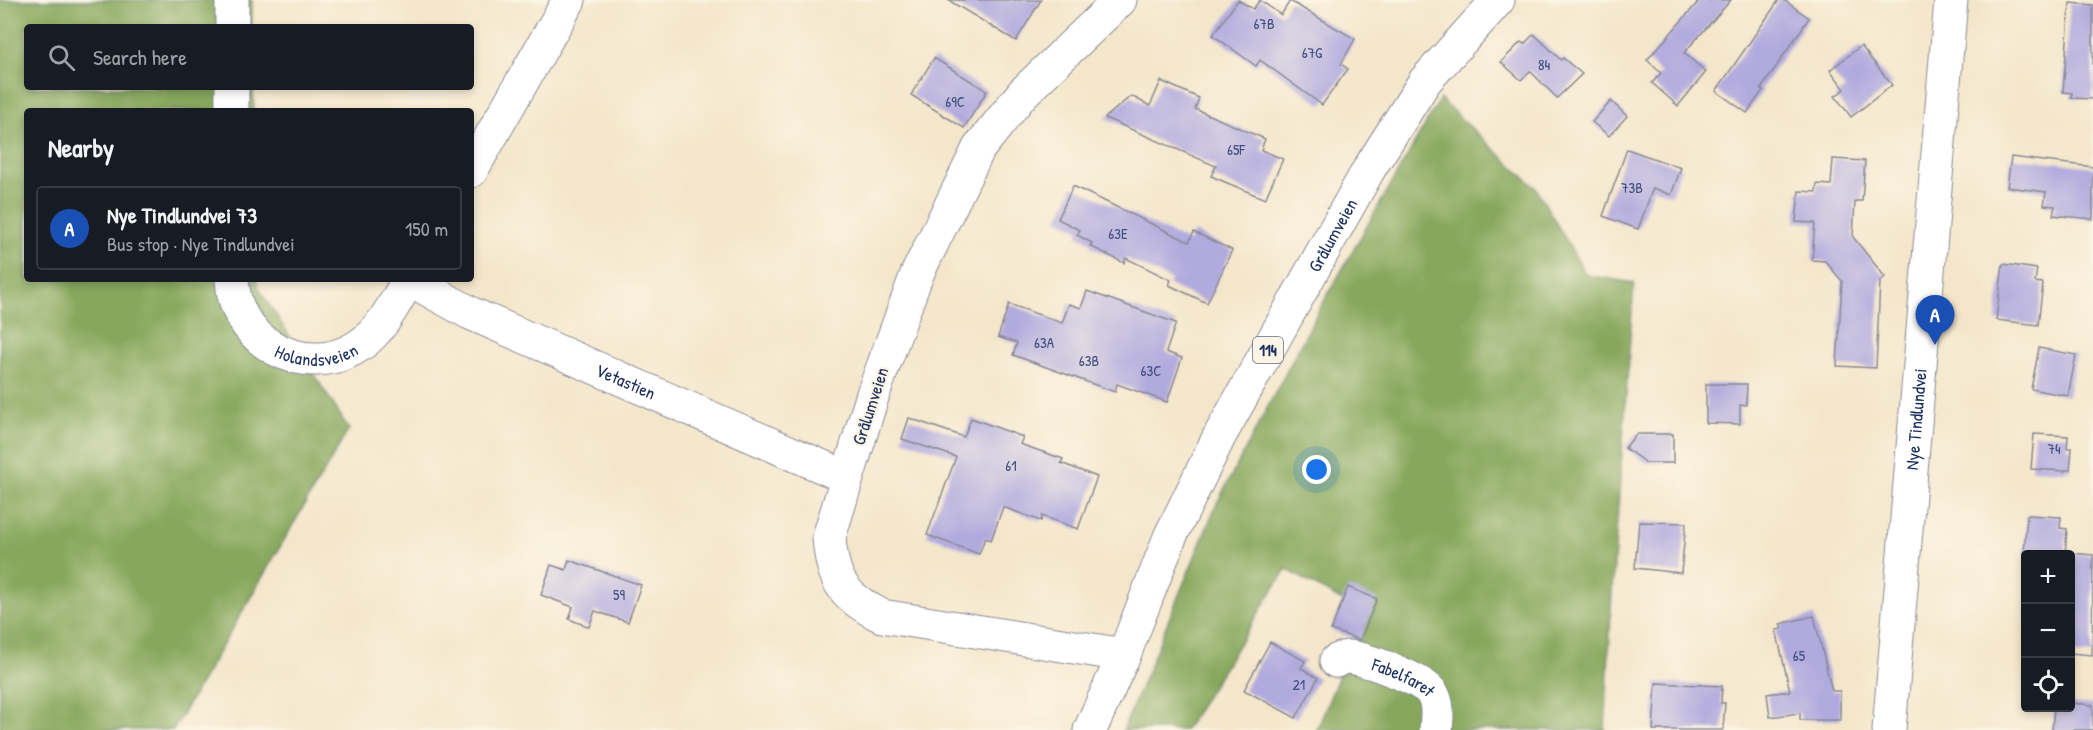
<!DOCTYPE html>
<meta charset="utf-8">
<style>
:root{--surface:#171b24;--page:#242831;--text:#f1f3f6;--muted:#9ea1a6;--line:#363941;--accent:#8c9099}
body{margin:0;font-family:"Patrick Hand",sans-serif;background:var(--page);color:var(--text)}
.controls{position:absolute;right:18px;bottom:18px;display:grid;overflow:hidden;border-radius:6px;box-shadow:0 3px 9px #0003}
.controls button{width:54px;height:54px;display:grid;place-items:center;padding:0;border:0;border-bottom:2px solid var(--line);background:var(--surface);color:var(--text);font:30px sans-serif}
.you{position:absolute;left:1317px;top:470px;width:21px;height:21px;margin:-15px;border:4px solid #fff;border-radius:50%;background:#1a73e8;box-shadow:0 0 0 9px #1a73e833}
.badge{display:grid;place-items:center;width:39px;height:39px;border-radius:50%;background:var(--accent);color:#fff;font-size:20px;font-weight:700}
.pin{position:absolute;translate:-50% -50px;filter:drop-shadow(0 2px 3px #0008)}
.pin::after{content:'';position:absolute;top:32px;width:21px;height:18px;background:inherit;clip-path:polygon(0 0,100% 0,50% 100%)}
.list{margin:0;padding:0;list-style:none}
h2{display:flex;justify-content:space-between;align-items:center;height:78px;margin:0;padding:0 24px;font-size:26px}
h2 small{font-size:20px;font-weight:400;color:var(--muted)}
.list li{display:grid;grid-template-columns:39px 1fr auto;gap:18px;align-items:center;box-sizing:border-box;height:84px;margin:0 12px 12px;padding:0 12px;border:2px solid var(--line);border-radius:6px}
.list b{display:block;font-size:22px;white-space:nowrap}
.list p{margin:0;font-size:20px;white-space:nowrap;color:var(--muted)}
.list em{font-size:20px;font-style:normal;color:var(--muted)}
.icon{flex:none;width:33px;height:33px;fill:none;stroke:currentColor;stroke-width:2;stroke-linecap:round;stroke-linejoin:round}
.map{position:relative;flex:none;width:2093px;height:730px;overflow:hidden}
.search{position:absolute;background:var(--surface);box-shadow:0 3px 9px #0003;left:24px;top:24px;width:450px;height:66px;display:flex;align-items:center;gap:15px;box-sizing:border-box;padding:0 21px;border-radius:6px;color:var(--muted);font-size:22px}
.panel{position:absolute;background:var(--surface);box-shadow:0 3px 9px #0003;left:24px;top:108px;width:450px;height:174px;border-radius:6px}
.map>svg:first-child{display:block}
</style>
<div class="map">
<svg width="2093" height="730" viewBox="0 0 2093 730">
<rect width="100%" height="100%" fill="#fcf5e5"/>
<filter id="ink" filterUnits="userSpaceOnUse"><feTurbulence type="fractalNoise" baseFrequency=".0167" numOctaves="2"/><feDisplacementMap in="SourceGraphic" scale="12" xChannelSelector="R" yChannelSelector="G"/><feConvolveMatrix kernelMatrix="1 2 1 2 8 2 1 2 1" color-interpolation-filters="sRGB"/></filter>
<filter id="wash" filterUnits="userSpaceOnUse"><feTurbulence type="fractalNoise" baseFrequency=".008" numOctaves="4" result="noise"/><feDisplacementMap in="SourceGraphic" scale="24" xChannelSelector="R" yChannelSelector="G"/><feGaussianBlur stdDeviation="1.35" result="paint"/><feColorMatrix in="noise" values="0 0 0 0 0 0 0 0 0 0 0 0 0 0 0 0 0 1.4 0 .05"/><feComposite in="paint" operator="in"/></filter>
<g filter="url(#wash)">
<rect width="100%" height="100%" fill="#f4e6cb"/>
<g fill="#86a75c" stroke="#506b5d" stroke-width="1.5">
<polygon points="0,0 252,0 252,27 27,27 27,87 253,87 254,111 27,111 27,279 257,279 258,287 349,429 173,730 0,730"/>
<polygon points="1440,99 1536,188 1586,275 1634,283 1612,591 1605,730 1317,730 1364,613 1286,569 1185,730 1123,730 1217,503 1320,308"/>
</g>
<g id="blocks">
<g fill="#b1aade">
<polygon points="948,0 1041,0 1016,41"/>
<polygon points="1238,0 1253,9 1260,0 1281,15 1290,1 1355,39 1341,64 1348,69 1322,105 1260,60 1256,66 1213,35"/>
<polygon points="1700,0 1731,0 1684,53 1706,72 1678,106 1652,83 1661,73 1647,60"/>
<polygon points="1779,0 1784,0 1809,18 1761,89 1763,90 1747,113 1716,91"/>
<polygon points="2070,3 2093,5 2093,99 2071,98 2072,93 2063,92"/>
<polygon points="1534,34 1561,60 1563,58 1582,74 1557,98 1530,71 1521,80 1501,62 1521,42 1524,44"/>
<polygon points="1861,46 1892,85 1851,117 1835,96 1845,89 1830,70"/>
<polygon points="934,58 987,91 964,128 911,95"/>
<polygon points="1161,81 1199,98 1195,109 1265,139 1261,150 1283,159 1265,199 1211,176 1216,166 1105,118 1131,96 1150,106"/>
<polygon points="1611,101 1627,116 1609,136 1592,122"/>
<polygon points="1627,149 1681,168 1671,195 1653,188 1638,229 1603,216"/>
<polygon points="2011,157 2093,167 2093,219 2053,215 2055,206 2044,205 2046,192 2007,187"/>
<polygon points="1833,159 1865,161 1862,201 1855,201 1853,237 1885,277 1880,281 1876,368 1837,366 1842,281 1825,261 1812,260 1815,223 1796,222 1799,191 1816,192 1817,184 1831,185"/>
<polygon points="1073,186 1189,242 1194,232 1232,250 1207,303 1169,285 1171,280 1126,258 1124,263 1090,246 1092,243 1077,235 1080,230 1058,219"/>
<polygon points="2003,264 2037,269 2035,282 2043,283 2038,325 1996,320"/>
<polygon points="1087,291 1176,323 1166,352 1182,358 1167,402 1117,384 1115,392 1013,355 1017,343 998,337 1009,304 1062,323 1069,304 1081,308"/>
<polygon points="2039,348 2076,355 2068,396 2031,389"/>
<polygon points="1706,384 1747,384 1746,405 1740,405 1740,424 1706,423"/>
<polygon points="909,418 964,437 971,418 1023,437 1020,444 1063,459 1061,463 1097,477 1078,529 1042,516 1041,521 1003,507 991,540 985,538 979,554 927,535 956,457 902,439"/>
<polygon points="1636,434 1673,434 1673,463 1646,463 1625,448"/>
<polygon points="2034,434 2068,436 2067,448 2072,448 2070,470 2065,470 2065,471 2031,469"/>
<polygon points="2027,515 2061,517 2060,528 2067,529 2065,555 2024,553"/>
<polygon points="1639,522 1686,523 1681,573 1635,568"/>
<polygon points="2070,553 2093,555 2092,655 2070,653"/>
<polygon points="569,560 641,585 628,622 595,611 589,627 569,619 573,607 541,595 551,565 566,570"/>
<polygon points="1348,587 1377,599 1360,640 1331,630"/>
<polygon points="1814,616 1832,691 1840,691 1840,720 1800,720 1800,713 1770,717 1767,694 1790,691 1776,630 1782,629 1780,624"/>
<polygon points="1270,642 1305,661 1301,668 1318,678 1296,718 1244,690"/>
<polygon points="1656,683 1722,686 1721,703 1725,703 1723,730 1653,730"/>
<polygon points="2070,703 2093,705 2093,730 2052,730 2054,708 2070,708"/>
</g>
</g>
</g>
<g filter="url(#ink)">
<use href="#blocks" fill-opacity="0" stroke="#888a94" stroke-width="1.5"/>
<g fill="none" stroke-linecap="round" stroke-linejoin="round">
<g stroke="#888a94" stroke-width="35">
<g id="minor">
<path d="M1120,0L1023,93L979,148L917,274L873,394L829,537C832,580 843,597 882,616L1124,655"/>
<polyline points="232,27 232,0"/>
<polyline points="232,111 232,87"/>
<polyline points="471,171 569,0"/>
<path id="s1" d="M232,279C233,290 234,300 239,310C259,356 319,374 360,345C383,329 395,302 409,279"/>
<path id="s2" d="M409,279L470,313L846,477"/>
<path id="s3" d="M1336,661C1340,659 1345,657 1349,657C1366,659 1423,679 1432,693C1439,704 1437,717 1436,730"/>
<path id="s4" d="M1889,730L1951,0"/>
</g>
</g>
<g stroke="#888a94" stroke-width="35">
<g id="major">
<path id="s5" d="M1090,730L1124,655L1170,537L1219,437L1369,169L1425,81L1498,0"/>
</g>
</g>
<use href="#minor" stroke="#fff" stroke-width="33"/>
<use href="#major" stroke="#fff" stroke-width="33"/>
</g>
</g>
<g text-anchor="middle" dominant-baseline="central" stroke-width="4.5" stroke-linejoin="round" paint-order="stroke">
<g font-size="15" fill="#404e7e">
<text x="1264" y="23">67B</text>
<text x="1312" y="52">67G</text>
<text x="1544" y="64">84</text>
<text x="955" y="101">69C</text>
<text x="1236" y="149">65F</text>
<text x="1632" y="187">73B</text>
<text x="1118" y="233">63E</text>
<text x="1044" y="342">63A</text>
<text x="1089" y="360">63B</text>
<text x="1151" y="370">63C</text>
<text x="2054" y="448">74</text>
<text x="1011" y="465">61</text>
<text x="619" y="594">59</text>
<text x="1799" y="655">65</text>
<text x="1299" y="684">21</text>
</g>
<rect fill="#fcf5e5" stroke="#5e6a86" stroke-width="1.5" x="1253" y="337" width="30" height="26" rx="4.5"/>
<g font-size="16" font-weight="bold" fill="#1b2f5e">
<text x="1268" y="350">114</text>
</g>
<g font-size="18" fill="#1b2f5e" stroke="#fcf5e5">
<text stroke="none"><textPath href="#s5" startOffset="552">Grålumveien</textPath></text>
<text stroke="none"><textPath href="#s1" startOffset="129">Holandsveien</textPath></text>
<text stroke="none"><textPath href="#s2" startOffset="240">Vetastien</textPath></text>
<text transform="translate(870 406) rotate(-72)">Grålumveien</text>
<text stroke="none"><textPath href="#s4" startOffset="312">Nye Tindlundvei</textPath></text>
<text stroke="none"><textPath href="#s3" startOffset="72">Fabelfaret</textPath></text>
</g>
</g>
</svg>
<div class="controls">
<button>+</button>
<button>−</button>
<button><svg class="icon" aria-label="locate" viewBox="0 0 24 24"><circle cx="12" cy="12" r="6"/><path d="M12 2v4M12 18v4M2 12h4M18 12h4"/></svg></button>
</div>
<div class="you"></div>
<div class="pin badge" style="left:1935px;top:345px;background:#1a4fb4">A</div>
<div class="search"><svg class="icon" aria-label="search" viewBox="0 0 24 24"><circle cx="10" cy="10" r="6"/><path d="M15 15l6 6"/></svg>Search here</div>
<section class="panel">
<h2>Nearby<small></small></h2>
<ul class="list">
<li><span class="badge" style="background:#1a4fb4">A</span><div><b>Nye Tindlundvei 73</b><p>Bus stop · Nye Tindlundvei</p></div><em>150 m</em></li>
</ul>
</section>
</div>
